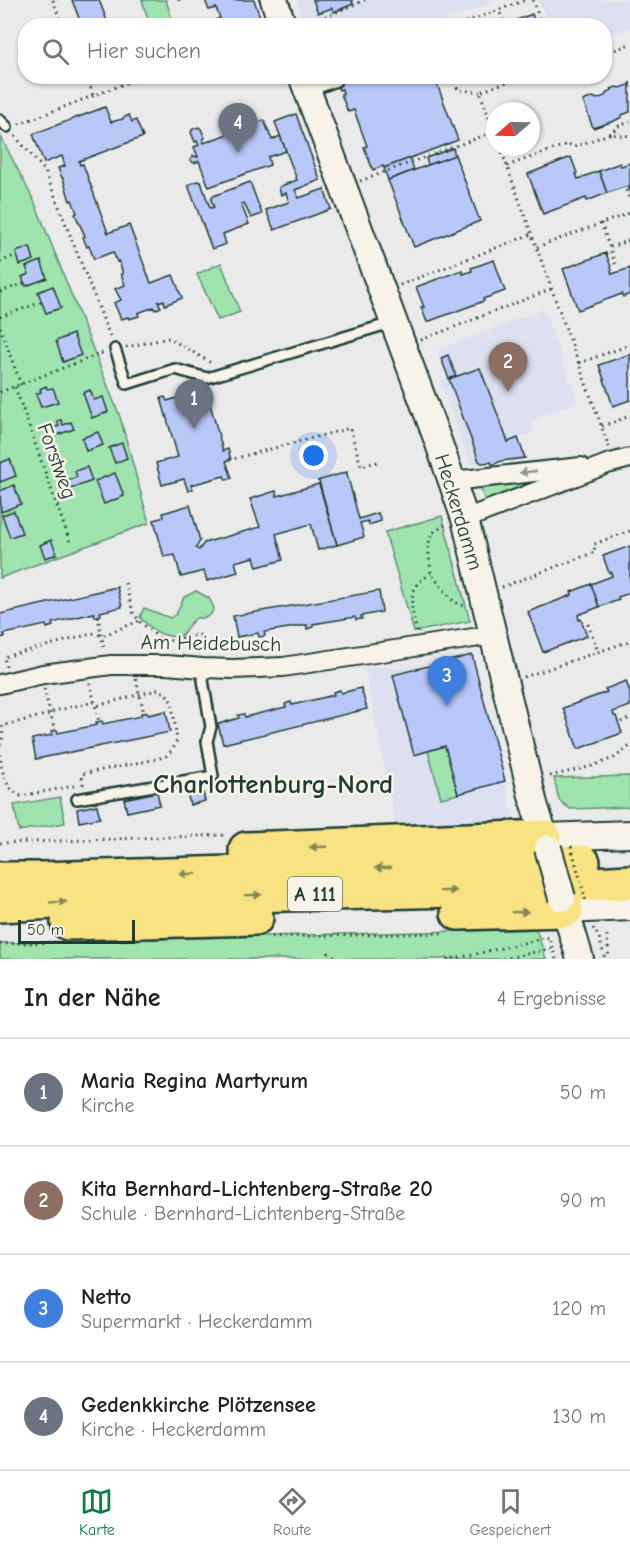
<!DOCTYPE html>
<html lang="de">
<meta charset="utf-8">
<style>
:root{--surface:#fff;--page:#f6f6f6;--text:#202124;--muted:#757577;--line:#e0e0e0;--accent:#0b8043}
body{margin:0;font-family:"Comic Neue",sans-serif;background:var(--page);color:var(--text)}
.compass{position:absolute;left:486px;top:102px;width:54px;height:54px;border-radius:50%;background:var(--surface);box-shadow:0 2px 4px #0004;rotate:250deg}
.scale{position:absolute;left:18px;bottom:15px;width:117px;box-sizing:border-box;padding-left:6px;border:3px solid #1f3d34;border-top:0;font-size:16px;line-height:21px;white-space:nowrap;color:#1f3d34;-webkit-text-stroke:4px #f7f3e8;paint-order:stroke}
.you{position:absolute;left:314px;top:456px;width:21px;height:21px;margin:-15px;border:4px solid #fff;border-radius:50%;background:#1a73e8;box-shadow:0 0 0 9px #1a73e833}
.badge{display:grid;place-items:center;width:39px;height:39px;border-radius:50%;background:var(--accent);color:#fff;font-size:20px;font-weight:700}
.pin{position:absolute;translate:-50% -50px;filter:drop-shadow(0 2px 3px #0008)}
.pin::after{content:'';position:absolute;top:32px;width:21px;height:18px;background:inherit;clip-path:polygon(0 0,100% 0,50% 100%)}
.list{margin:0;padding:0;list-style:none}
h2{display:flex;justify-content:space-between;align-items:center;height:78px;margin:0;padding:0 24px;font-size:26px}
h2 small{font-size:20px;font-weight:400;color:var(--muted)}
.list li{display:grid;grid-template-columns:39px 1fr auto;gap:18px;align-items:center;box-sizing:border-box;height:108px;padding:0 24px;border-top:2px solid var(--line)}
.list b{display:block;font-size:22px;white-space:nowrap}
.list p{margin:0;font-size:20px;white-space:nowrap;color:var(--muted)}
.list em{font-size:20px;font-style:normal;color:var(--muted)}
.icon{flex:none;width:33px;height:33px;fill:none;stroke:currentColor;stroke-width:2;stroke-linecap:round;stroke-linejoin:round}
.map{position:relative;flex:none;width:630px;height:959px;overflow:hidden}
.search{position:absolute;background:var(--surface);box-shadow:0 2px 4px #0004;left:18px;right:18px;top:18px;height:66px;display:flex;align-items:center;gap:15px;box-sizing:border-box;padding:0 21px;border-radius:24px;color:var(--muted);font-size:22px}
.sheet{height:510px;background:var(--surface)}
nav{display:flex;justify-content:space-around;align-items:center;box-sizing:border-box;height:84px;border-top:2px solid var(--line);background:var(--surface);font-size:16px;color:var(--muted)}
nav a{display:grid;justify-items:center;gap:3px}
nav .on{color:var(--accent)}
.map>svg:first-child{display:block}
</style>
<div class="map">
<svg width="630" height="959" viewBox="0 0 630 959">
<rect width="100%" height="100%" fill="#ebeaeb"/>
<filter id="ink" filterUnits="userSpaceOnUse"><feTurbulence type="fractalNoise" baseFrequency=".0167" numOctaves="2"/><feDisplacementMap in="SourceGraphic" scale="12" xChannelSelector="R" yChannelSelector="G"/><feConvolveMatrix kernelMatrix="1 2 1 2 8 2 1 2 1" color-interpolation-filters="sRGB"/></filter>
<g filter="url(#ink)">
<g fill="#dce0ef">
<polygon points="296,0 500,0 431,26 305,25"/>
<polygon points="539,0 630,0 630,28 605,38 604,26 549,25"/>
<polygon points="543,309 578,402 531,420 535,432 518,438 525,458 502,461 492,465 491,462 475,465 471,463 469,461 440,381 448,377 438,350"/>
<polygon points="472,655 513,813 509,820 395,824 365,668 377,667 394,669"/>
</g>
<g fill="#9fe3af" stroke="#5f9072" stroke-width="1.5">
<polygon points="142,0 166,0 172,19 154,25 150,25"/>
<polygon points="0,135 35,203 120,417 149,523 0,578"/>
<polygon points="221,263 240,312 218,320 197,274"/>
<polygon points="561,475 486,504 480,486"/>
<polygon points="442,516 470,621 414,632 385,532"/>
<path d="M196,591L209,598L214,608C210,618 206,618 196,618L188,626L182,635C165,640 151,630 140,617L144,608L170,618L176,614L184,597Z"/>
<polygon points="445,746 458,794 441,798 428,751"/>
<polygon points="630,776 630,807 570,809 559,800 554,778"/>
<polygon points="60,797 65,823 19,831 14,805"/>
<polygon points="536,929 546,959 0,959 0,943"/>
</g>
<g fill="#bac8f9" stroke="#1f3d34" stroke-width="1.5">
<polygon points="72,0 99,0 109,26 82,26"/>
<polygon points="205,0 254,0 263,26 209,26 214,23 213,21 220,18 216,8 209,10"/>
<polygon points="313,0 352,0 353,4 334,12 332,8 318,13"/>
<polygon points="532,14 536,26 510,26 509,23"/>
<polygon points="334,76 434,76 458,140 384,168 383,166 373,170 364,147 367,146 354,110 348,112 341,94 343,93 342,89 339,90"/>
<polygon points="630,82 630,112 622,115 622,117 614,121 593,128 583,101 593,97 597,99 605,96 607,92 612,90 611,89 616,87 620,88 629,85"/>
<polygon points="105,107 111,122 123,119 123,118 129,115 132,122 136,120 143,137 79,161 80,165 83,164 108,233 129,225 151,283 173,275 182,298 165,305 164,300 158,302 161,307 155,310 154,307 138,313 139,316 129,319 128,317 121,319 114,303 121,300 115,289 125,285 121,274 123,274 119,261 117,262 113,252 94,259 89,246 87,247 83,237 85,236 75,214 77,213 72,200 70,201 63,178 62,178 58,168 65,166 62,156 44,163 33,134"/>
<polygon points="296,114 320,180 295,190 299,198 324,189 331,209 274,230 266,210 289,202 286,193 281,195 279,188 281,186 297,180 275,122"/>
<polygon points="264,120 272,140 280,136 286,151 268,157 270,165 209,187 199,161 194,163 190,160 193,156 198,157 194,147 199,145 197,141 195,142 191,132 193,129 199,127 201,129 205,138 203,139 204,143"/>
<polygon points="453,148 455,156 428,165 426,158"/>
<polygon points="455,155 480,221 414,247 388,180"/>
<polygon points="571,157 577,173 576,174 578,179 599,171 607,193 587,201 586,198 543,214 528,174"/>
<polygon points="410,158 414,170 388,180 384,168"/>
<polygon points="620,163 621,166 630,163 630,194 628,186 607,193 599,171"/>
<polygon points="197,181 201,182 210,208 214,207 211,200 213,196 250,182 262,214 251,218 244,203 241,204 249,224 223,234 226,244 212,249 188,185"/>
<polygon points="30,247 34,260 20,265 16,252"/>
<polygon points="606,253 612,270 611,271 612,274 630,268 630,294 623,297 622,294 578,310 563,269"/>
<polygon points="494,260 505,291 483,299 484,301 427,322 421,307 424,307 416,287 462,270 463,274 472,271 471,268"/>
<polygon points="41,261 47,278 26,286 22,277 29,274 26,267"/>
<polygon points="53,286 61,308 46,313 38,292"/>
<polygon points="73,334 81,355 63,362 56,341"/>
<polygon points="630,354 630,400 613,406 599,365"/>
<polygon points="448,355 456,376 449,379 441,358"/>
<polygon points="480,368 508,442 518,438 525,458 501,461 492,465 491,462 482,463 479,461 449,379"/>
<polygon points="46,386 47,389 53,388 58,402 41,407 36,394 41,392 40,389"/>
<polygon points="205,386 223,451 228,449 231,460 226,461 232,478 226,480 224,476 191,485 193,489 188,491 184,479 162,485 156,463 178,457 161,398 165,397 167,401 201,391 200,387"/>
<polygon points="90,390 94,400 103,397 108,412 92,418 83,393"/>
<polygon points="61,420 63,425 71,422 74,429 51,437 48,430 59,426 57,421"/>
<polygon points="98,432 103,445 86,451 82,438"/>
<polygon points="122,443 127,458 115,463 109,448"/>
<polygon points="10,459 16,476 0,482 0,463"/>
<polygon points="87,467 92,481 67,490 63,482 77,477 75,471"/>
<polygon points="347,472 347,474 359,519 378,513 381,521 369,525 368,521 360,523 364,537 337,545 319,481 317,481"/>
<polygon points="115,473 124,496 104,504 95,481"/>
<polygon points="319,484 337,545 318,550 311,524 276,534 283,560 257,567 254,557 235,562 238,572 207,581 204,571 181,577 175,555 164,557 154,520 164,517 163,513 190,505 200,541 196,548 199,550 204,543 260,527 250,499 276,491 277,496"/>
<polygon points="14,485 21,504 1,512 0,491"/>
<polygon points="14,511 22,533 10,537 2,515"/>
<polygon points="51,540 57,554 45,558 40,545"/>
<polygon points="630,546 630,593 618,597 619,600 599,607 591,584 612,576 611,572 609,573 603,556"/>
<polygon points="591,584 599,607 578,615 579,620 581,619 587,636 543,652 528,612 572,595 571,592"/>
<polygon points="117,587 122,607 100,612 101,615 95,617 94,613 52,623 53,626 47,628 46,625 4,634 5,637 0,638 0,614"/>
<polygon points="379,591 382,612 361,616 362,619 356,620 355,617 313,624 313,627 307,629 307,625 264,632 265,636 259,637 258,633 237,637 233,616"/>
<polygon points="472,655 505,781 458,794 445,746 414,755 393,675"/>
<polygon points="626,681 630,692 630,706 613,712 614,716 616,716 622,733 578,749 563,708 607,692 605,689"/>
<polygon points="361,688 367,709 223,744 218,724 239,718 238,715 244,714 245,717 286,707 285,704 291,702 292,705 334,695 333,692 340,690 341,693"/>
<polygon points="166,711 170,732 36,759 32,739 52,735 51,731 57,730 58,733 97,725 96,722 102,721 103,724 141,716 141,713 144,713 147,712 148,715"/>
<polygon points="202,788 205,801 190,805 187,792"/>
<polygon points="157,792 160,805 127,812 124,799"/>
<polygon points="97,805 100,818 79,822 77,809"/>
</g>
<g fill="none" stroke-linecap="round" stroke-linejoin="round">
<g stroke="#1f3d34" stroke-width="14">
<g id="lane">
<polyline points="310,91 336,81"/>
<polyline points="0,120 7,127"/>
<polyline points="115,349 127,384 175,369 207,378 391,323"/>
<polyline points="77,799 213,776 207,741 211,727 203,680 203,668"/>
</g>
</g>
<g stroke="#1f3d34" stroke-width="22">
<g id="street">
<polyline points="452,481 581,467"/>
<polyline points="465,519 607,464 630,458"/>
<polyline points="0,684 43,674 111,665 166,665 203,668 233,669 283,667 493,635"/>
</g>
</g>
<g stroke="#1f3d34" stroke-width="30">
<g id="secondary">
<polyline points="274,0 283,26"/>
<polyline points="302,76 438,441 465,519 534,804 548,848"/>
<polyline points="544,837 630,834"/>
<polyline points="562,898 580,959"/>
<polyline points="566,910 630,907"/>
</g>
</g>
<g stroke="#1f3d34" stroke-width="38">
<g id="highway">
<polyline points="246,849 544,837"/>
<polyline points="0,879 39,879 583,862"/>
<polyline points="0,905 125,898 498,889 630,882"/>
<polyline points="458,913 566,910"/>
<polyline points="68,923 256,918"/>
</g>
</g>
<g stroke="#1f3d34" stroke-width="3" stroke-dasharray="1.5 4.5" stroke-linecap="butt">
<polyline points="53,0 62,26"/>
<polyline points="179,0 179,1"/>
<polyline points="533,0 542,26"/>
<polyline points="303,26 365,0"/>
<polyline points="455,26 499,10"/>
<polyline points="505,26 499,10 525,0"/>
<polyline points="604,54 630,44"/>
<polyline points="87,76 93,96"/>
<polyline points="453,76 458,90 480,92"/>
<polyline points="19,124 145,76"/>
<polyline points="609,134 619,126 630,122"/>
<polyline points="495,135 480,92 523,76"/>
<polyline points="15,136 45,171 111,339"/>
<polyline points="500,147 609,447"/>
<polyline points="507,166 568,144 574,147 609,134 630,136"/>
<polyline points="360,181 494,132"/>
<polyline points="626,190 630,201"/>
<polyline points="601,223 616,266"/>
<polyline points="537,247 630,213"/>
<polyline points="610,247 630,240"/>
<polyline points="0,262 17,255"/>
<polyline points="400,285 532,234"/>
<polyline points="0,292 25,283"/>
<polyline points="0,317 42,302"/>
<polyline points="0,327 21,385"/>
<polyline points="421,340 552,289"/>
<polyline points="126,347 169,338 213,364"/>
<polyline points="579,363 630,345"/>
<polyline points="15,387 71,545"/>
<polyline points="0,392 105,352"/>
<polyline points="602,426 630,416"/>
<polyline points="229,460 350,428 361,466 381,461"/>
<polyline points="445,525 431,534 428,546 431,574 454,602 464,606"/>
<polyline points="125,583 133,612 139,621 159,638 173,641 189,636 201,635 201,652"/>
<polyline points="502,587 595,552 594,544 630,531"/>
<polyline points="98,616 104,650"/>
<polyline points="588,624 598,652"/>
<path d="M417,632C411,609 405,586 431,574"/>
<polyline points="6,667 4,657 95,633 102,636 139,621"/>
<polyline points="524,677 630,641"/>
<polyline points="136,679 144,713"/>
<polyline points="90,683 99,722"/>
<polyline points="44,689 55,731"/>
<polyline points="621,722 630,718"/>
<polyline points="0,745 3,737 2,726 49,714 54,711 94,702 99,705 157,690 166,693 172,703 177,740 173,749 166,756 157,759 82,774 83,784 80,785"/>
<path d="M0,754C2,771 4,788 21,796L74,786"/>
<polyline points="550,776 589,767 614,758 630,746"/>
<polyline points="0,843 226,835"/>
<polyline points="593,928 599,937 605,959"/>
<polyline points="607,935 609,959"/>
<polyline points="272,937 445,933"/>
<polyline points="0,944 55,942"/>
<polyline points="325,959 329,953 338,959"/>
<polyline points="447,959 467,956 549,937 556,959"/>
<polyline points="503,959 553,948"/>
</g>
<use href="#lane" stroke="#f7f3e8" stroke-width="9"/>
<use href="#street" stroke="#f7f3e8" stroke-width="18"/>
<use href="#secondary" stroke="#f7f3e8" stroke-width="26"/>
<use href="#highway" stroke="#f8e281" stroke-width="33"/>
<g stroke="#1f3d34" stroke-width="30" stroke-linecap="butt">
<polyline id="secondary-bridge" points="548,848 562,898"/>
</g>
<polyline stroke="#1f3d34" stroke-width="3" stroke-dasharray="1.5 4.5" stroke-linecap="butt" points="571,846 586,901"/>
<use href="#secondary-bridge" stroke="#f7f3e8" stroke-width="26"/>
</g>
<defs><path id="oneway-solid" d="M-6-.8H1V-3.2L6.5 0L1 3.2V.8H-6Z" transform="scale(1.5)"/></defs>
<use fill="#8b988e" href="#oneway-solid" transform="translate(528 472) rotate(174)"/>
<g fill="#818757">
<use href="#oneway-solid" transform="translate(318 847) rotate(178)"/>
<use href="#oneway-solid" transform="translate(383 868) rotate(178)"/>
<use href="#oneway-solid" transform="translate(188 874) rotate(178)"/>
<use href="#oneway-solid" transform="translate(448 891) rotate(-1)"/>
<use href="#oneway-solid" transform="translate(253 895) rotate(-1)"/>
<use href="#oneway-solid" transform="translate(58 902) rotate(-3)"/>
<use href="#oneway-solid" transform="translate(520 912) rotate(-1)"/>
</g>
</g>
<g text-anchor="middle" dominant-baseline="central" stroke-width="5" stroke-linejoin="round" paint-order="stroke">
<rect fill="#f7f3e8" stroke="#60746a" stroke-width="1.5" x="288" y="877" width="54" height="34" rx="4.5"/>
<g font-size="20" font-weight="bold" fill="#1f3d34">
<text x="315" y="894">A 111</text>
</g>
<g font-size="21" fill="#1f3d34" stroke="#f7f3e8">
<text transform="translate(57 461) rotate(70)">Forstweg</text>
<text transform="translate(459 512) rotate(73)">Heckerdamm</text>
<text transform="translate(211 643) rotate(1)">Am Heidebusch</text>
</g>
<g font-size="27" font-weight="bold" fill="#1f3d34" stroke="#f7f3e8">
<text x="273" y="784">Charlottenburg-Nord</text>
</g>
</g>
</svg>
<svg class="compass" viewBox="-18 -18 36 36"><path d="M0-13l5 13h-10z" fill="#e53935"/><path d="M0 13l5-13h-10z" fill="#757577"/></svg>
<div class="scale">50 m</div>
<div class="you"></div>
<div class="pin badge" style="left:194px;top:429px;background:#6b7280">1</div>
<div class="pin badge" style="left:508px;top:392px;background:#8d6e63">2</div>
<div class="pin badge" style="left:447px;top:706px;background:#3f7fe0">3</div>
<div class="pin badge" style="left:238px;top:153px;background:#6b7280">4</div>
<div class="search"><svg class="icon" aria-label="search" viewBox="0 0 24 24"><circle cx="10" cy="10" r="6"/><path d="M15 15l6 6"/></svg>Hier suchen</div>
</div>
<section class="sheet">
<h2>In der Nähe<small>4 Ergebnisse</small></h2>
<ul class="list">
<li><span class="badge" style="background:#6b7280">1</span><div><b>Maria Regina Martyrum</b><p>Kirche</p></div><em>50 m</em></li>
<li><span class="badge" style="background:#8d6e63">2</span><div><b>Kita Bernhard-Lichtenberg-Straße 20</b><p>Schule · Bernhard-Lichtenberg-Straße</p></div><em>90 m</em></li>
<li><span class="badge" style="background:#3f7fe0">3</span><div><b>Netto</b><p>Supermarkt · Heckerdamm</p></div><em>120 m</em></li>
<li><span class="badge" style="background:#6b7280">4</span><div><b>Gedenkkirche Plötzensee</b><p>Kirche · Heckerdamm</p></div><em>130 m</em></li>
</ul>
</section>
<nav>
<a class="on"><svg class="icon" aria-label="map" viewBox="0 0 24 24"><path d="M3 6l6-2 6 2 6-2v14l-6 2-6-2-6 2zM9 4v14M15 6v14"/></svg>Karte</a>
<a><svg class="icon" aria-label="directions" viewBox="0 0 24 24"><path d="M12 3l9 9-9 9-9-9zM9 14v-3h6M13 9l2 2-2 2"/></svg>Route</a>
<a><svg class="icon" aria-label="saved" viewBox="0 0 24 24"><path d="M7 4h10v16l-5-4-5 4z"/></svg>Gespeichert</a>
</nav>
